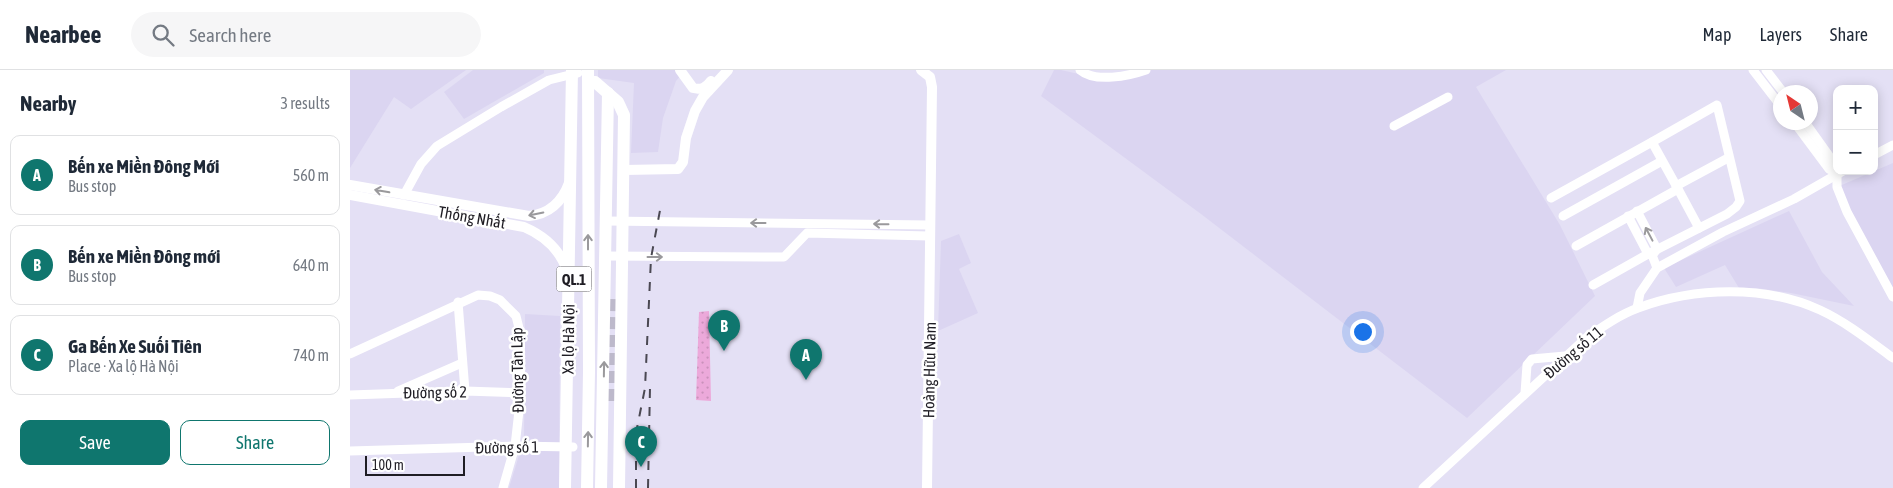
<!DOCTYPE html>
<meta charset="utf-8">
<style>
:root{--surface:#fff;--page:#f6f6f7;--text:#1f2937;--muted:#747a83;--line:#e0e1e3;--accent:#0f766e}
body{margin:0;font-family:"Asap Condensed",sans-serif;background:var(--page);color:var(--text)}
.controls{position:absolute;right:15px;top:15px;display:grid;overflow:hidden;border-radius:10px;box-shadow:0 2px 12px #0003}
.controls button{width:45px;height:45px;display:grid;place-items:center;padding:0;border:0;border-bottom:1px solid var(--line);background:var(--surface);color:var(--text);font:25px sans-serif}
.compass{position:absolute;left:1423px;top:15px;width:45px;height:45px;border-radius:50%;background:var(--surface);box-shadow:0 2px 12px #0003;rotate:325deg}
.scale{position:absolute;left:15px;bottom:12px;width:100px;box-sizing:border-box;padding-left:5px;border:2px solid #1f1d24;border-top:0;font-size:14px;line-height:18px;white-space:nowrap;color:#1f1d24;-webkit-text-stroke:4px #fff;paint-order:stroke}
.you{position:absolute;left:1012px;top:261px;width:18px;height:18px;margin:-12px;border:4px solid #fff;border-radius:50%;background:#1a73e8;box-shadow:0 0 0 8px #1a73e833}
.badge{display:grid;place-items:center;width:32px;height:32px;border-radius:50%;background:var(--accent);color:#fff;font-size:16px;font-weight:700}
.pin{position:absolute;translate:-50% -41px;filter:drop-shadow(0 1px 2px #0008)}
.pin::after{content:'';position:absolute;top:26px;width:18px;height:15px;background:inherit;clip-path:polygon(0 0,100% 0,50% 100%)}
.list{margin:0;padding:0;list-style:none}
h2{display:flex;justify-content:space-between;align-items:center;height:65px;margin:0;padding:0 20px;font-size:21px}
h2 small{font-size:16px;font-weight:400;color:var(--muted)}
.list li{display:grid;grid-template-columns:32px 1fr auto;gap:15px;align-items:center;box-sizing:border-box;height:80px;margin:0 10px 10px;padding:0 10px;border:1px solid var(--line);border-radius:10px}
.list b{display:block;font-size:19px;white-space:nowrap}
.list p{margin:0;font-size:16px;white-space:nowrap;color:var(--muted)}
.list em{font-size:16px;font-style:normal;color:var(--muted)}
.actions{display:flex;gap:10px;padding:15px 20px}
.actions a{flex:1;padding:11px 0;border:1px solid var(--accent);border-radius:10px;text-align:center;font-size:18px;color:var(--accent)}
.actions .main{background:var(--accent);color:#fff}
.icon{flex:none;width:28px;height:28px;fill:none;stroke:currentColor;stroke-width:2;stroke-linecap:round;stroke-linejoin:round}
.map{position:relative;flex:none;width:1543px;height:418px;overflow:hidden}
header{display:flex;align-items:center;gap:30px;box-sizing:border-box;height:70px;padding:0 25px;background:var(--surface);border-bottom:1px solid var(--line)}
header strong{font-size:24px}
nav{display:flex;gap:28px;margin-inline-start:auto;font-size:18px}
.search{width:350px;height:45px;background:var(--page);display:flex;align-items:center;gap:12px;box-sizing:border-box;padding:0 18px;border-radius:28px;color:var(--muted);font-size:19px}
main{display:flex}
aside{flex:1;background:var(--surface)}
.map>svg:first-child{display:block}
</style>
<header>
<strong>Nearbee</strong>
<div class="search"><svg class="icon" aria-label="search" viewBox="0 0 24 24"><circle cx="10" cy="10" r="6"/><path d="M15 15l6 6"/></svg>Search here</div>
<nav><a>Map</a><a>Layers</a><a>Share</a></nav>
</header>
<main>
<aside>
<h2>Nearby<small>3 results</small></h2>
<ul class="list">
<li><span class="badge">A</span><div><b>Bến xe Miền Đông Mới</b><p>Bus stop</p></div><em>560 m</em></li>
<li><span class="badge">B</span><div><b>Bến xe Miền Đông mới</b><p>Bus stop</p></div><em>640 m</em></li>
<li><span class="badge">C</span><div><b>Ga Bến Xe Suối Tiên</b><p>Place · Xa lộ Hà Nội</p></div><em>740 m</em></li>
</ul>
<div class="actions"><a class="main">Save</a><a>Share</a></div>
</aside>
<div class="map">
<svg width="1543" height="418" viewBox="0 0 1543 418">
<defs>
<pattern id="grass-dots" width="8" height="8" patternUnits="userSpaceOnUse" patternTransform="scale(1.25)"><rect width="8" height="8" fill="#eca9da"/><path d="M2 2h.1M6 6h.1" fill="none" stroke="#ca91bb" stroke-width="1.8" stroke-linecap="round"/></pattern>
</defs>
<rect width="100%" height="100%" fill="#e4e0f5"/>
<g fill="#dbd5f1">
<polygon points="0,0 116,0 61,39 44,27 0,98"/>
<polygon points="123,0 194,0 194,3 114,49 94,22"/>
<polygon points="248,0 335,0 326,11 313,48 308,82 281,83 284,13 248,8"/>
<polygon points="704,0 711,0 751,9 800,0 1156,0 1126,17 1210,155 1245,226 1117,348 851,144 691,26"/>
<polygon points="1543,93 1543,219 1487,117"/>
<polygon points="1439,141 1472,202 1504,236 1441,223 1406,218 1389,218 1375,195 1326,217 1314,198"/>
<polygon points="609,164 621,193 609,199 628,243 588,261 591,171"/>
<polygon points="175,244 210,246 209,418 159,418 174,369"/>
</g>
<polygon fill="url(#grass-dots)" points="359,241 361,331 346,330 349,242"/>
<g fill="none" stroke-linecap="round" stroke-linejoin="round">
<polyline stroke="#bdb9cb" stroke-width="12" stroke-dasharray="12 6" stroke-linecap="butt" points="263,331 265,225"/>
<g stroke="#fff" stroke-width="9">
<path d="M730,0C745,13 779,6 796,0"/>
<polyline points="1403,0 1430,35"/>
<polyline points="1416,0 1433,22"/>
<polyline points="1444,52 1479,99 1488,104"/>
<polyline points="1455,52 1485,94 1487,100"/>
<polyline points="1044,56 1098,27"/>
<polyline points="1524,85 1543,75"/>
<polyline points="1487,101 1487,117 1497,142 1543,227"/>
<polyline points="1326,116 1378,88"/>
<polyline points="54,125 71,94 87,76 151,37 199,10 228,3"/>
<polyline points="1201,128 1302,72 1328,119"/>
<polyline points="1287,141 1307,179 1304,183"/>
<polyline points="1213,146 1312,91"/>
<polyline points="1278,146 1298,184 1302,185 1307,198"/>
<polyline points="257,151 579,155"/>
<polyline points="1226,176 1328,119 1349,158"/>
<polyline points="256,186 434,187 457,163 579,166"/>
<polyline points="1243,215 1298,184 1377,144 1386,137 1390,131 1367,35 1302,72"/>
<polyline points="108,232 115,321"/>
<polyline points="1287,238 1290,223 1307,198 1373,162 1444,129 1493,101"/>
<polyline points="0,284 128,225 140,226 150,230 166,246 170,262 171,323 165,376 153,418"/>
<polyline points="48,321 112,293"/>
<polyline points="1175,323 1177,295 1182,289 1215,286"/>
<polyline points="0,325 115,321 171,323"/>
<polyline points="0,381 165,376 223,377"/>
<path d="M1073,418L1236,268C1252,257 1269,245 1288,238C1344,217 1416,215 1470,240C1496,252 1520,271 1543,288"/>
</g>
<g stroke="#fff" stroke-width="10">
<path d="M330,0L343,18C351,20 356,18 361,11"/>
<polyline points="571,0 580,7 582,17 577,418"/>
<polyline points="274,100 328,99 333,92 336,68 345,41 353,27 378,0"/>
<path d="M0,115L179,146C199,144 212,132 219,113"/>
<path d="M0,125L174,157C195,166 210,179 217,201"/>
</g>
<g stroke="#fff" stroke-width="12">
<polyline points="245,12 268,32 274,45 269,418"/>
<polyline points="215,418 222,0"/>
<polyline points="237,418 239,302 238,0"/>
<polyline points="251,418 258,23"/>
</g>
<g stroke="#4a4852" stroke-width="2" stroke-dasharray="9 9" stroke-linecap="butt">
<polyline points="286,418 286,363 295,318 301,188 311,135"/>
<polyline points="298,418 300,317"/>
</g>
</g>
<defs><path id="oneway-shaft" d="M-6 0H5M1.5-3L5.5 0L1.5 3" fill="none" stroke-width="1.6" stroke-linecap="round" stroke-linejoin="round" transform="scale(1.25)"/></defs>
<g stroke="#9a999c">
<use href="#oneway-shaft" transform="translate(32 121) rotate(-170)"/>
<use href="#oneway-shaft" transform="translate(186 144) rotate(168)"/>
<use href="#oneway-shaft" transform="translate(408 153) rotate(-180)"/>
<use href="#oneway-shaft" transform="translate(531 154) rotate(-179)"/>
<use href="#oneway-shaft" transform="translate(1299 164) rotate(-118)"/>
<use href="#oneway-shaft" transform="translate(238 172) rotate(-90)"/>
<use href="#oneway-shaft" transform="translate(305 187)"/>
<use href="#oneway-shaft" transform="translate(254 299) rotate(-89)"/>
<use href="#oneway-shaft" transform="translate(238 369) rotate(-89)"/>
</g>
<g text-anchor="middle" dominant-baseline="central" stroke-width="5" stroke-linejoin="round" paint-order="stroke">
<rect fill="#fff" stroke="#626166" stroke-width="1" x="206.5" y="196.5" width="35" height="25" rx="4"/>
<g font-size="15" font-weight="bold" fill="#1f1d24">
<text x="224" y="209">QL.1</text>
</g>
<g font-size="16" fill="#1f1d24" stroke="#fff">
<text transform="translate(122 147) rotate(10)">Thống Nhất</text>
<text transform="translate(218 269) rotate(-89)">Xa lộ Hà Nội</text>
<text transform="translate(1223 282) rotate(-40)">Đường số 11</text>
<text transform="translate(167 300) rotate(-91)">Đường Tân Lập</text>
<text transform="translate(579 300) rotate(-89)">Hoàng Hữu Nam</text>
<text transform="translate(85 322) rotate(-1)">Đường số 2</text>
<text transform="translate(157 377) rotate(-1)">Đường số 1</text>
</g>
</g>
</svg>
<div class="controls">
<button>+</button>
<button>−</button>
</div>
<svg class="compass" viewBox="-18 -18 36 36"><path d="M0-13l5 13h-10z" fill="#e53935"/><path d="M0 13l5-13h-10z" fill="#747a83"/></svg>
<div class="scale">100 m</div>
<div class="you"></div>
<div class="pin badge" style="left:456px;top:310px">A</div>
<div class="pin badge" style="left:374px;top:281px">B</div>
<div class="pin badge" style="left:291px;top:397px">C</div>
</div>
</main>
